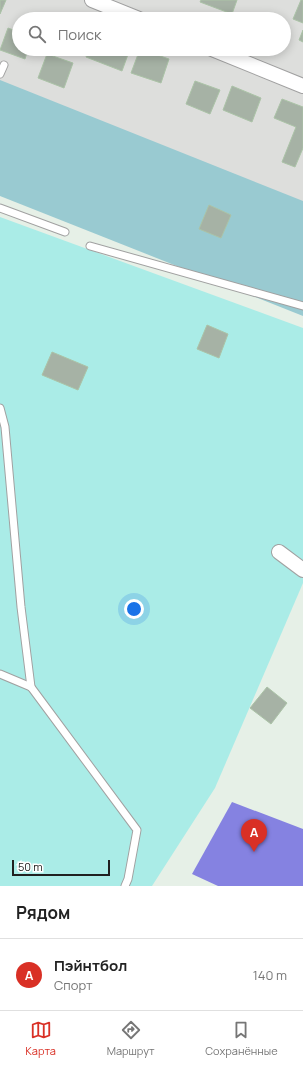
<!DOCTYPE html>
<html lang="ru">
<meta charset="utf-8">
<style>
:root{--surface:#fff;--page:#f2f2f2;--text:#222;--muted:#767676;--line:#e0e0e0;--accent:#d93025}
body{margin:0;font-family:Manrope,sans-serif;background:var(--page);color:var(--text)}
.scale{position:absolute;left:12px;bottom:10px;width:98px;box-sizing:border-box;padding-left:4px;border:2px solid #202020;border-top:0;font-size:11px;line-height:14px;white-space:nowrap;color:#202020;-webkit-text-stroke:3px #fff;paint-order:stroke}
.you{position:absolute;left:134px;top:609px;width:14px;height:14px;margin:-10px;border:3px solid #fff;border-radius:50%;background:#1a73e8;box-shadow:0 0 0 6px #1a73e833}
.badge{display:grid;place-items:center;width:26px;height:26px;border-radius:50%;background:var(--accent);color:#fff;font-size:13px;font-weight:700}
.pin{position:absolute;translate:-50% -33px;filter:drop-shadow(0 1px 2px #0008)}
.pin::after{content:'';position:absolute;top:21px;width:14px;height:12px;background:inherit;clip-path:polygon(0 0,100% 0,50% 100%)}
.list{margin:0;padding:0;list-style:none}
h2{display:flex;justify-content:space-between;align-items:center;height:52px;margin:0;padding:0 16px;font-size:17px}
h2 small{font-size:13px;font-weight:400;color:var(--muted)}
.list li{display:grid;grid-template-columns:26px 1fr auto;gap:12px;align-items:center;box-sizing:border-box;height:72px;padding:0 16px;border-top:1px solid var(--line)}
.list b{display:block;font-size:15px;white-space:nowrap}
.list p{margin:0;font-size:13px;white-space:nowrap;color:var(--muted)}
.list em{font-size:13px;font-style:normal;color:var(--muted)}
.icon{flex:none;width:22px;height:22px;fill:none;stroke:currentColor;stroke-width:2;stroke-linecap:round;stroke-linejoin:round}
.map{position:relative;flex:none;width:303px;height:886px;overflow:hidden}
.search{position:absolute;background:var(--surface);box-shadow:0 2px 10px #0003;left:12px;right:12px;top:12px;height:44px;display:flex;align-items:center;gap:10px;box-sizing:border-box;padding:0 14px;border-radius:22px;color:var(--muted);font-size:15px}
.sheet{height:124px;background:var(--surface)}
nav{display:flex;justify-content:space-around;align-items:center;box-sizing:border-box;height:56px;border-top:1px solid var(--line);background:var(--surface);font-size:11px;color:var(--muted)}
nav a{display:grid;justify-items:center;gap:2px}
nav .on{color:var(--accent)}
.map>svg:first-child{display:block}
</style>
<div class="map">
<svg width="303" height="886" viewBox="0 0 303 886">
<rect width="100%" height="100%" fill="#e6f0e7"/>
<path fill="#dddedc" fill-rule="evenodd" d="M0,0H303V225L0,104ZM19,19H284V49H19Z"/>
<polygon fill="#aaece7" points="0,217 303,328 303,583 215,788 152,886 0,886"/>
<polygon fill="#99cad1" points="0,80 303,201 303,316 0,196"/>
<polygon fill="#8582e1" points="232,802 303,829 303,886 218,886 192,874"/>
<g fill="#a6b2a5" stroke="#abc3a7">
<polygon points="0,0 6,0 0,14"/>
<polygon points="201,0 237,0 232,14 200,2"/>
<polygon points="301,0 303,0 303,23 293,19"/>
<polygon points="8,28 19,32 19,49 28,49 25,59 0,50"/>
<polygon points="303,30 303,42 299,40"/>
<polygon points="89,49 130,49 122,71 86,57"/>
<polygon points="140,49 169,59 161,83 131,73"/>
<polygon points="47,54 73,63 64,88 38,78"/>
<polygon points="195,81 220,90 210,114 186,104"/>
<polygon points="232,86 261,98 252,122 223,110"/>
<polygon points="282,99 303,107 303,148 295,167 282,162 296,127 274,118"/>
<polygon points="209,205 231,215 221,238 199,229"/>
<polygon points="207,325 228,334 219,358 197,349"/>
<polygon points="52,352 88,367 78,390 42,375"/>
<polygon points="267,687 287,703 271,724 250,708"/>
</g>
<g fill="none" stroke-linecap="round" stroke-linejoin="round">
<g stroke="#a1a1a1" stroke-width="9">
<g id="service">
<polyline points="0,74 4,65"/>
<polyline points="0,208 65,232"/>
<polyline points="90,246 303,306"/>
<polyline points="0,408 5,427 21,607 31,687"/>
<polyline points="0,674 31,687 137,830 128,879 125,886"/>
</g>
</g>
<g stroke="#a1a1a1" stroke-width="16">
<g id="minor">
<polyline points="92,0 139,19"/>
<polyline points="212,49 303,86"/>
<polyline points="279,552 303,570"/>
</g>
</g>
<use href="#service" stroke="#fff" stroke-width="7"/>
<use href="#minor" stroke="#fff" stroke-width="14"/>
</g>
</svg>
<div class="scale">50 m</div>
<div class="you"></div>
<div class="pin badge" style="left:254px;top:852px">A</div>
<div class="search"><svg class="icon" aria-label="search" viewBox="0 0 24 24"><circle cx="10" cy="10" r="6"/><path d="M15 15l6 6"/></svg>Поиск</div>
</div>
<section class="sheet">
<h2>Рядом<small></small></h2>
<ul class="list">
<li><span class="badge">A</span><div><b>Пэйнтбол</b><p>Спорт</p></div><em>140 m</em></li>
</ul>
</section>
<nav>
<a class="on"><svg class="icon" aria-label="map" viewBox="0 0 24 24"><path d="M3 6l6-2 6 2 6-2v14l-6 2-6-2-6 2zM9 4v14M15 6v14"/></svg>Карта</a>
<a><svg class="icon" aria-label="directions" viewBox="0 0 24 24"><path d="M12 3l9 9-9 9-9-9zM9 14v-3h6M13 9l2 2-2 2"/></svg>Маршрут</a>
<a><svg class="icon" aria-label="saved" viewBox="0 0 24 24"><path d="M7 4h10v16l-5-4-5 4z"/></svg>Сохранённые</a>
</nav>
